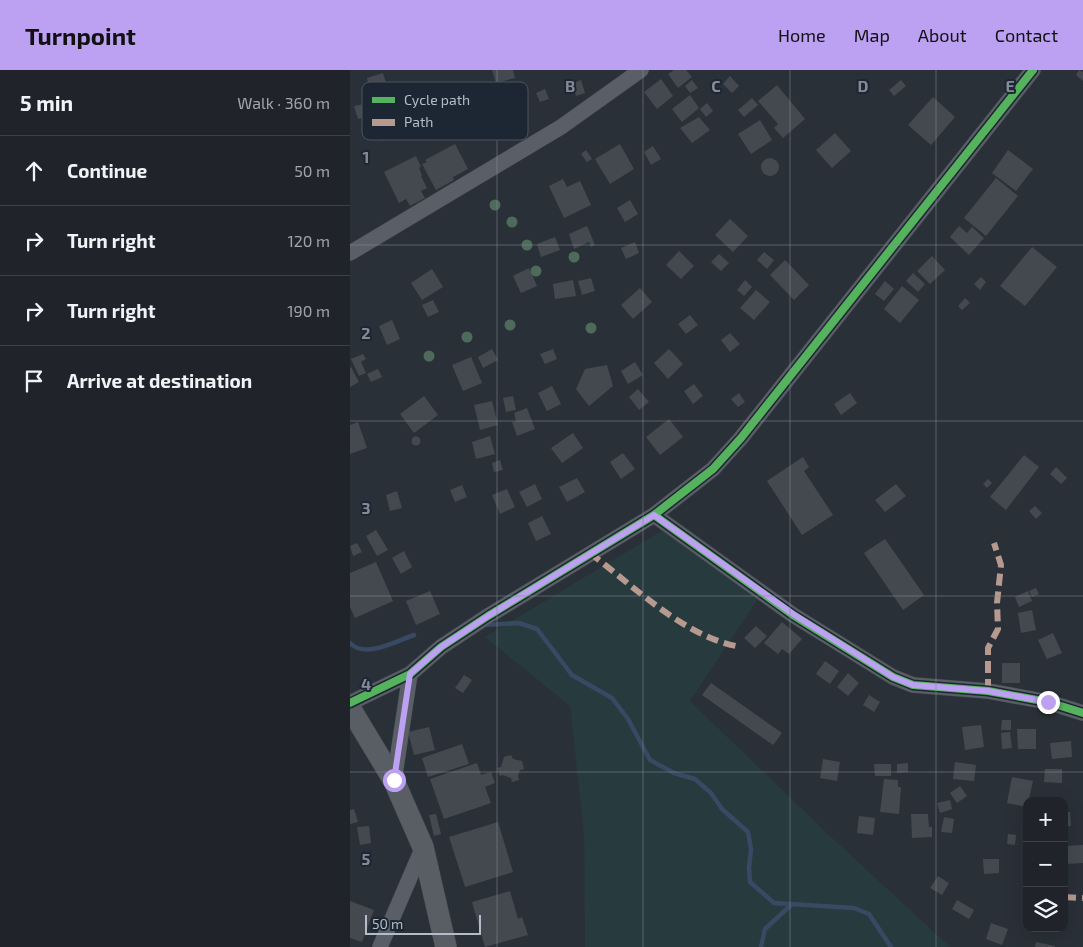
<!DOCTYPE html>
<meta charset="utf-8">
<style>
:root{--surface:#20242a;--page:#282c32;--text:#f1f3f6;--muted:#a2a4a8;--line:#3d4147;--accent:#bca0f2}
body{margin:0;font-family:"Exo 2",sans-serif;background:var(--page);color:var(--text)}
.controls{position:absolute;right:15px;bottom:15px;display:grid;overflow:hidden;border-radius:10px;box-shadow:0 5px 20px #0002}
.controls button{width:45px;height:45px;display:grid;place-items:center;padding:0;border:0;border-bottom:1px solid var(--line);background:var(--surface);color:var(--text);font:25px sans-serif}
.scale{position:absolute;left:15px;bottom:12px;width:116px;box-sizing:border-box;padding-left:5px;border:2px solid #b4bcc9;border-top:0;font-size:14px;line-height:18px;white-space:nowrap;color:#b4bcc9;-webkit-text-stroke:4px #1d2633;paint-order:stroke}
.stop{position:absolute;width:15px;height:15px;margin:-11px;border:4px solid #bca0f2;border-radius:50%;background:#fff}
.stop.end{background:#bca0f2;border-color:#fff;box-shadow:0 1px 5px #0008}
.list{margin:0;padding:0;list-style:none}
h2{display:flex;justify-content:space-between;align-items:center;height:65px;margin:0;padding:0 20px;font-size:21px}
h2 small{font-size:16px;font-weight:400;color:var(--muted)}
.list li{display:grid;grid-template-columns:32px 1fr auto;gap:15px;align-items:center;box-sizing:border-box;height:70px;padding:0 20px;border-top:1px solid var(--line)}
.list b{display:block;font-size:19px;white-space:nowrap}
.list em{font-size:16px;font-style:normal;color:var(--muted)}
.icon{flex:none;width:28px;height:28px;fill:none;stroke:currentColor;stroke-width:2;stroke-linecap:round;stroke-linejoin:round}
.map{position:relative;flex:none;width:733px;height:877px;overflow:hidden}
header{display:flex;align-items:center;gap:30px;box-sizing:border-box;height:70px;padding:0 25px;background:var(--accent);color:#111}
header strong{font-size:24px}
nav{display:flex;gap:28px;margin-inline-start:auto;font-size:18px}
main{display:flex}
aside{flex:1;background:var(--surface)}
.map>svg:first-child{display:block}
</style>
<header>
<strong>Turnpoint</strong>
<nav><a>Home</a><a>Map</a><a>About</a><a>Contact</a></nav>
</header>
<main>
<aside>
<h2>5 min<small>Walk · 360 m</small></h2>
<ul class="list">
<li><svg class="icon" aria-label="ahead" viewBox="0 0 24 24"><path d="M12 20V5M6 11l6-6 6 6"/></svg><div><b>Continue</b></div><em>50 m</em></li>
<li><svg class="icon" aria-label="right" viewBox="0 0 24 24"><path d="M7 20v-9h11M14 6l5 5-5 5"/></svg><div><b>Turn right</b></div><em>120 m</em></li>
<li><svg class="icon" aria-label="right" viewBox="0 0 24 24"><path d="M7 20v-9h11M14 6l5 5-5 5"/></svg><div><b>Turn right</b></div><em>190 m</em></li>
<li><svg class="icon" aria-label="arrive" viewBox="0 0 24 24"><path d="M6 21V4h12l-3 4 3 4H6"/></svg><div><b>Arrive at destination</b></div></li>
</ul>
</aside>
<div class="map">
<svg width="733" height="877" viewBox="0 0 733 877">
<rect width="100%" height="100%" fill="#2a3038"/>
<polygon fill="#273a3e" points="318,457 411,524 340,631 480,766 600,877 235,877 234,764 220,636 135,567"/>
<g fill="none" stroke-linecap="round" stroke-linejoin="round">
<g stroke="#384963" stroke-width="4.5">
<polyline points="134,555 169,553 187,559 222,605 262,628 278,649 300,690 324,703 345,709 361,723 372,739 398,762 401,779 399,798 400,812 424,833 504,838 519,844 541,877"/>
<path d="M0,573C15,589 46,571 64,565"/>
<polyline points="411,877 415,859 441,835"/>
</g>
</g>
<g fill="#444950">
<polygon points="142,0 163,0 165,8 146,13"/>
<polygon points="324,0 336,0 342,7 328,18 318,4"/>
<polygon points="729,0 733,2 733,11 726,5"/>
<polygon points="33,3 39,23 22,27 17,8"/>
<polygon points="380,6 389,16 382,23 373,14"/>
<polygon points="311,9 323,26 307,39 294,22"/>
<polygon points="231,10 235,23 226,26 222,14"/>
<polygon points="342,10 348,18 340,23 335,16"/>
<polygon points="551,10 556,16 544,26 539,20"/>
<polygon points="427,15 455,49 433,68 424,58 428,54 408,31"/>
<polygon points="195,19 199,29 190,32 186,23"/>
<polygon points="340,25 349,38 332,52 322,39"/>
<polygon points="583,27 605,47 581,75 558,55"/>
<polygon points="402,28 408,35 394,47 388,40"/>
<polygon points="357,33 363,41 356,47 350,39"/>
<polygon points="13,34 16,47 8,49 4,36"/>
<polygon points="349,47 360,60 342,73 330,58"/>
<polygon points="41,48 48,64 32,71 25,55"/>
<polygon points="410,50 422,70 401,84 388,64"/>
<polygon points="485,63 501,81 482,98 466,80"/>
<polygon points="105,74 118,99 103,107 104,110 86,120 72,94 77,92 75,90"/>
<polygon points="270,74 284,99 260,114 245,89"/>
<polygon points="303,76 311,89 301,95 294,82"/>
<polygon points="236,80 242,89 237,92 231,84"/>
<polygon points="658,80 683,99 666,121 642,103"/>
<polygon points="66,86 71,97 69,98 72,105 71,106 77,118 71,121 75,128 60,136 56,129 49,133 34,102"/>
<circle cx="420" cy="97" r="9"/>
<polygon points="646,108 668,126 636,166 614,148"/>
<polygon points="213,109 217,117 230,111 241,135 214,148 199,116"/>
<polygon points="280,130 288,144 275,152 267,138"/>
<polygon points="380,149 398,166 383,182 365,165"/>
<polygon points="237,156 245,175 241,177 239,172 224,179 219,164"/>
<polygon points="609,156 617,163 622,157 634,168 619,185 600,167"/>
<polygon points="205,167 210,180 191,187 187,174"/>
<polygon points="285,172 289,183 276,189 271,178"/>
<polygon points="682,177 707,197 675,236 650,216"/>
<polygon points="329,181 344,196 331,209 316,195"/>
<polygon points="414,182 424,190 417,199 407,190"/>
<polygon points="369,184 379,193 371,201 361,192"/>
<polygon points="582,186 595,200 580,214 567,201"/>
<polygon points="435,190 459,215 444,230 420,205"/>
<polygon points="179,198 187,216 171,223 163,206"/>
<polygon points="82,199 93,217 72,230 61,213"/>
<polygon points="563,203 575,214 568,222 556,211"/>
<polygon points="631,207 636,212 630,220 624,214"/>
<polygon points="241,208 245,221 232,225 228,211"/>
<polygon points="223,210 226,226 205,229 203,214"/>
<polygon points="395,210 402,217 394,226 387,220"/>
<polygon points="535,211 544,219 534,231 525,224"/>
<polygon points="552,216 569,230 550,253 534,239"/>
<polygon points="290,218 302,232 283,249 271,235"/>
<polygon points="406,220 420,232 404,250 390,238"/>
<polygon points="615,228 620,233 612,240 608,236"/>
<polygon points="83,230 89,242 78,247 72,235"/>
<polygon points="340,245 348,255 336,264 328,254"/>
<polygon points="42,250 50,269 37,275 29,256"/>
<polygon points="380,263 390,274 380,282 371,270"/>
<polygon points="142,279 148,290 133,298 128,287"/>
<polygon points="203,279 207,289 195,294 190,284"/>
<polygon points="319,279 333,294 318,309 304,293"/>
<polygon points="13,284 16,289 11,292 16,303 9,306 1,289"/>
<polygon points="121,287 132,313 113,321 102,295"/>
<polygon points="285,292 293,305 278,314 271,301"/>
<polygon points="257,295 263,316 239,336 226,319 235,299"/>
<polygon points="1,297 9,312 0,317 0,298"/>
<polygon points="28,299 32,307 21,312 17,304"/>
<polygon points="344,314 353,326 343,334 334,321"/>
<polygon points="202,316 211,334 197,341 188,323"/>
<polygon points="288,319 299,332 289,340 279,327"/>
<polygon points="389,323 395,332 388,337 381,329"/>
<polygon points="500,323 507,333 491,345 484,334"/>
<polygon points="74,326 88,345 64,363 50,344"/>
<polygon points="163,326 166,340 156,342 153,328"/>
<polygon points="142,331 148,355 130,360 124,335"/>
<polygon points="177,338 185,359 167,366 162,352 166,351 164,343"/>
<polygon points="319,349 333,367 310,385 296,367"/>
<polygon points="8,352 17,378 0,384 0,355"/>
<polygon points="223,363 233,378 212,393 201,378"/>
<polygon points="140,366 145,384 126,389 122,372"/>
<circle cx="66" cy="371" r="4.5"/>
<polygon points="273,383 285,399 271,409 260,392"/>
<polygon points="674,385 689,397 656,440 640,427"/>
<polygon points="453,387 459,397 454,401 483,445 452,465 417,411"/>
<polygon points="150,390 153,400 144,402 142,393"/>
<polygon points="706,397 717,408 711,414 700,404"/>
<polygon points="227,408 235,422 217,432 209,417"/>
<polygon points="638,409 642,413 637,418 633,414"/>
<polygon points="185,414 192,429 177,437 169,422"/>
<polygon points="546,414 556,426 535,442 525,430"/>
<polygon points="112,415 117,427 105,432 100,420"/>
<polygon points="157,419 165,437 150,444 142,425"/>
<polygon points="47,421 52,438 40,441 36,425"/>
<polygon points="685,436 692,443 686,449 679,441"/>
<polygon points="192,446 201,464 186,471 178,453"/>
<polygon points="26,460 38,480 27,486 16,466"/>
<polygon points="535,469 574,525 553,540 514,483"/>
<polygon points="7,473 12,482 3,486 0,476"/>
<polygon points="54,481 62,497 51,504 42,488"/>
<polygon points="26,492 43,531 5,548 0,537 0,503"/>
<polygon points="686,518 689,524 682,527 679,521"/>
<polygon points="80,521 90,544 66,555 56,531"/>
<polygon points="678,521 682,531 669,537 665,527"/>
<polygon points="682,540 686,560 671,563 668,543"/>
<polygon points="432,552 452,569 439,584 432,579 428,584 414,573"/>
<polygon points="406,556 417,566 405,578 394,568"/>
<polygon points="703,563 712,583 697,589 688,570"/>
<polygon points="475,591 489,601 480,614 466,604"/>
<rect x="652" y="593" width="18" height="20"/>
<polygon points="498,603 509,613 498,626 487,617"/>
<polygon points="114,605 122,610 113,623 105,618"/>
<polygon points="361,613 432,663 423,675 352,625"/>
<polygon points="519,625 530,632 524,642 513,635"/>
<polygon points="652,650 661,650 661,660 651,660"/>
<polygon points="631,655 634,677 615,680 612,657"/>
<polygon points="79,657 85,680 64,685 58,662"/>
<polygon points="667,659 686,659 686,679 668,679"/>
<polygon points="660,662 662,678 652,679 651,663"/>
<polygon points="721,671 722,687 702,689 700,673"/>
<polygon points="112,674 119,694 78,707 72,688"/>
<polygon points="161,685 163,689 172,691 174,699 170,700 168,706 169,710 162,712 161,708 153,705 150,706 147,698 151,697 154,687"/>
<polygon points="473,689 490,692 487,711 470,708"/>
<polygon points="605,692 626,695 624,711 603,709"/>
<polygon points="127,693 131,705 141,702 145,713 135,717 141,733 94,749 80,709"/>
<polygon points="558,693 558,702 547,703 547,694"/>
<polygon points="524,694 541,694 541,706 525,706"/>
<polygon points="695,699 712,699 712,713 694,712"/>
<polygon points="662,707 683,711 677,737 657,733"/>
<polygon points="534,709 548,710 548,717 551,717 549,744 530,742"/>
<polygon points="610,716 617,726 607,733 600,723"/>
<polygon points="600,730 602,739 590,743 587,733"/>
<polygon points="4,739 8,752 0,754 0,740"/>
<polygon points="714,742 720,742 721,756 714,757"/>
<polygon points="86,744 91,764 84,766 79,745"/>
<polygon points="561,744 578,744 579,757 582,757 582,767 562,768"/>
<polygon points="509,746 525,748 523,765 507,763"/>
<polygon points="594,747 604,749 602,763 591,762"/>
<polygon points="148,752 163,802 115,817 99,767"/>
<polygon points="19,756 21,773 10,775 7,757"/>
<polygon points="658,764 666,765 665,775 657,774"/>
<polygon points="733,775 733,793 715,794 714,776"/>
<polygon points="633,789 649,789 649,803 634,804"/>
<polygon points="588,806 599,813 592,825 580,818"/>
<polygon points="160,821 168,849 172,847 178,865 135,877 122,832"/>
<polygon points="607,830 624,840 619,849 602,839"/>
<polygon points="0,831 24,840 12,872 0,868"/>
<polygon points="641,853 658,859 652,875 636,869"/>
<polygon points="686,872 705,876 705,877 685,877"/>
</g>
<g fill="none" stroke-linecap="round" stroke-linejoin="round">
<g stroke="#484c53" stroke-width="16">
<g id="minor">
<polyline points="0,183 211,57 291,0"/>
<polyline points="304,445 443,545 543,607 563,615 638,621 698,632 733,643"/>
<polyline points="0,633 60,604 91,577 138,546 304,445 363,399 391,368 683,0"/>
<polyline points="44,711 60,604"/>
<polyline points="30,877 73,777"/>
</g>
</g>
<g stroke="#484c53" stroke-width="22">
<polyline id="secondary" points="0,638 44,711 73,777 96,877"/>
</g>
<use href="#minor" stroke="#5a5e66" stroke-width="15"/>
<use href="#secondary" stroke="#595d64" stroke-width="21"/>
<g stroke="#b69a8f" stroke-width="6" stroke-dasharray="12 6" stroke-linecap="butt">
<path d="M240,483C283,516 333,565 386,576"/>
<polyline points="638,621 638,578 648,559 647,533 651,495 644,473"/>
<polyline points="714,827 733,828"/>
</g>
<g stroke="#1d2633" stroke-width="11">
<g id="cycleway">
<polyline points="304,445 443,545 543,607 563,615 638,621 698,632 733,643"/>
<polyline points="0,633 60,604 91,577 138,546 304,445 363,399 391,368 683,0"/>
</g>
</g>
<use href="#cycleway" stroke="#56b35d" stroke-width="8"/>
</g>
<g fill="#4e6a5a">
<circle cx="145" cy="135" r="5.5"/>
<circle cx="162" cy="152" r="5.5"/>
<circle cx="177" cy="175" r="5.5"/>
<circle cx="224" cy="187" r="5.5"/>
<circle cx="186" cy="201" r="5.5"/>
<circle cx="160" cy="255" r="5.5"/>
<circle cx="241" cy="258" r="5.5"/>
<circle cx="117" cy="267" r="5.5"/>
<circle cx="79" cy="286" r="5.5"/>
</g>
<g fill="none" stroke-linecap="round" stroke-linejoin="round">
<polyline stroke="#bca0f2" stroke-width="6" points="44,710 60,604 91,577 138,546 304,445 443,544 543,607 563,615 638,621 698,632"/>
</g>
<path fill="none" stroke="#848b96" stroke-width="1" stroke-opacity="0.55" d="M147,0V877M293,0V877M440,0V877M586,0V877M0,175H733M0,351H733M0,526H733M0,702H733"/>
<rect x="12" y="12" width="166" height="58" rx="8" fill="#1d2633" stroke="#4a5360" stroke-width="1"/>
<rect x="22" y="27" width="23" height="6" fill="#56b35d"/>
<rect x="22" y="49" width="23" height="7" fill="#b69a8f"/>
<g font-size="14" fill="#b4bcc9">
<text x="54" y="35">Cycle path</text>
<text x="54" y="57">Path</text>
</g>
<g font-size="16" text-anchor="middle" font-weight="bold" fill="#848b96" stroke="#1d2633" stroke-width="4" stroke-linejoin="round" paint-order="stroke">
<text x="220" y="22">B</text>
<text x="366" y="22">C</text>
<text x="513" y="22">D</text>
<text x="660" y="22">E</text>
<text x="16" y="93">1</text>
<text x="16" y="269">2</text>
<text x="16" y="444">3</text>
<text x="16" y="620">4</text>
<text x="16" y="795">5</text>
</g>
</svg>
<div class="controls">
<button>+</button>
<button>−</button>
<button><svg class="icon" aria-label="layers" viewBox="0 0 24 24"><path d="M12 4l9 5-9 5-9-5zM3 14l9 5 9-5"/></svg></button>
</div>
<div class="scale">50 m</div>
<div class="stop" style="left:44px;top:710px"></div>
<div class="stop end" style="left:698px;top:632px"></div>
</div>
</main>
